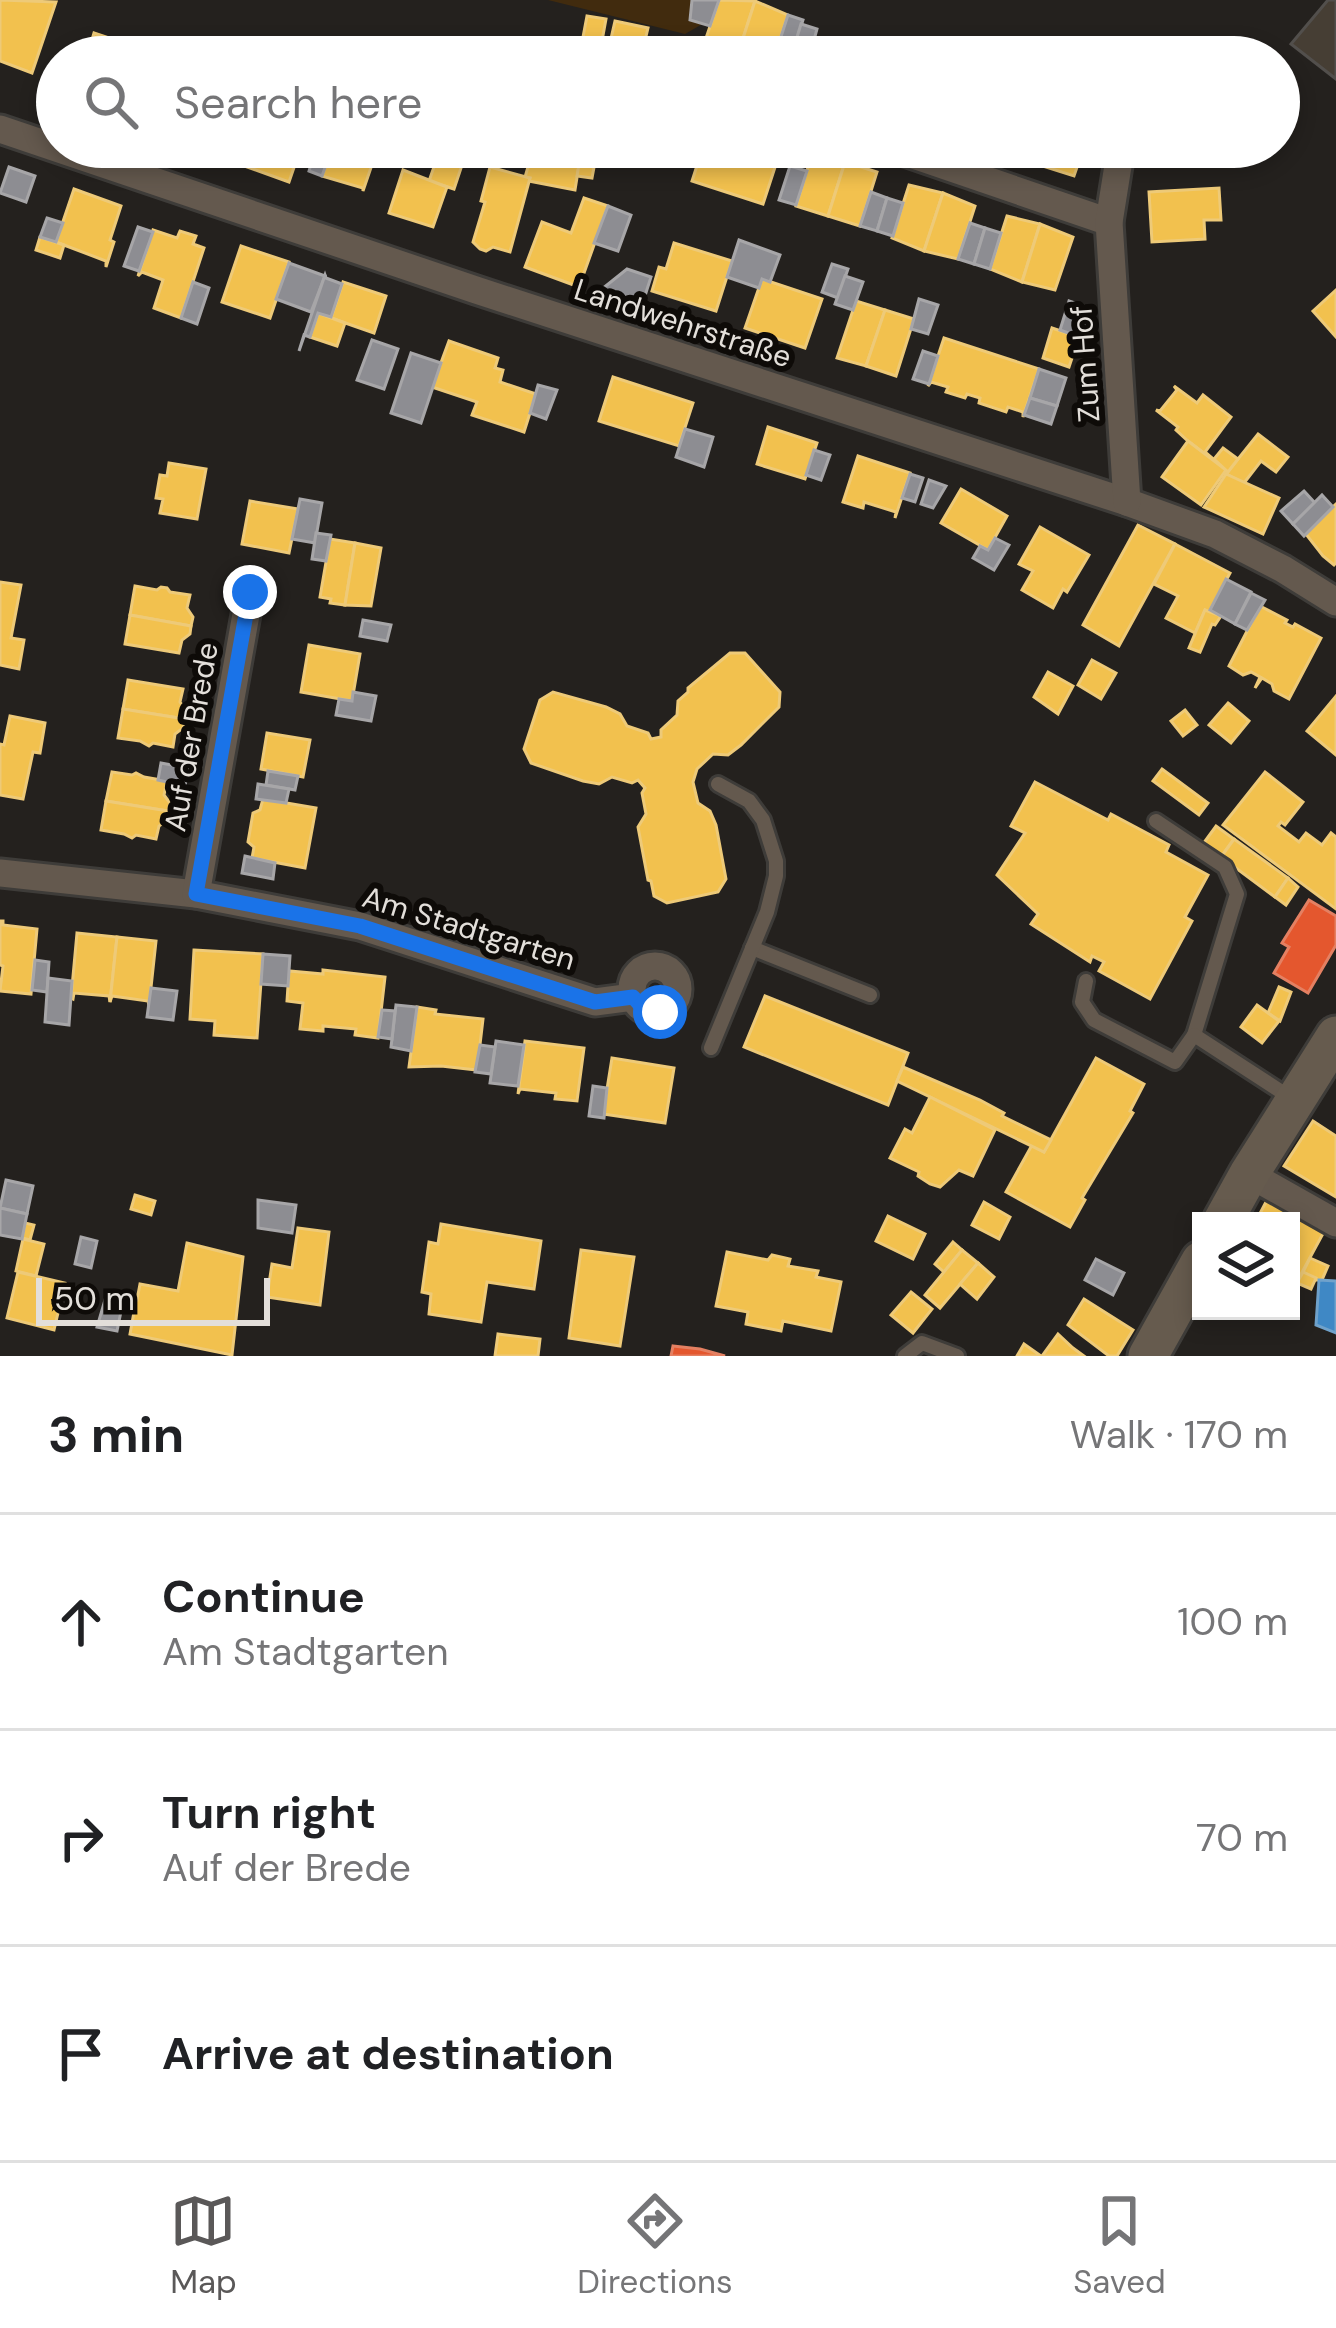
<!DOCTYPE html>
<meta charset="utf-8">
<style>
:root{--surface:#fff;--page:#f6f6f6;--text:#202124;--muted:#757577;--line:#e0e0e0;--accent:#5a5858}
body{margin:0;font-family:"DM Sans",sans-serif;background:var(--page);color:var(--text)}
.controls{position:absolute;right:36px;bottom:36px;display:grid;overflow:hidden;border-radius:0px;box-shadow:0 6px 18px #0003}
.controls button{width:108px;height:108px;display:grid;place-items:center;padding:0;border:0;border-bottom:3px solid var(--line);background:var(--surface);color:var(--text);font:60px sans-serif}
.scale{position:absolute;left:36px;bottom:30px;width:234px;box-sizing:border-box;padding-left:12px;border:6px solid #e3dfda;border-top:0;font-size:33px;line-height:42px;white-space:nowrap;color:#e3dfda;-webkit-text-stroke:9px #0e0b08;paint-order:stroke}
.stop{position:absolute;width:36px;height:36px;margin:-27px;border:9px solid #1a73e8;border-radius:50%;background:#fff}
.stop.end{background:#1a73e8;border-color:#fff;box-shadow:0 3px 12px #0008}
.list{margin:0;padding:0;list-style:none}
h2{display:flex;justify-content:space-between;align-items:center;height:156px;margin:0;padding:0 48px;font-size:51px}
h2 small{font-size:39px;font-weight:400;color:var(--muted)}
.list li{display:grid;grid-template-columns:78px 1fr auto;gap:36px;align-items:center;box-sizing:border-box;height:216px;padding:0 48px;border-top:3px solid var(--line)}
.list b{display:block;font-size:45px;white-space:nowrap}
.list p{margin:0;font-size:39px;white-space:nowrap;color:var(--muted)}
.list em{font-size:39px;font-style:normal;color:var(--muted)}
.icon{flex:none;width:66px;height:66px;fill:none;stroke:currentColor;stroke-width:2;stroke-linecap:round;stroke-linejoin:round}
.map{position:relative;flex:none;width:1336px;height:1356px;overflow:hidden}
.search{position:absolute;background:var(--surface);box-shadow:0 6px 18px #0003;left:36px;right:36px;top:36px;height:132px;display:flex;align-items:center;gap:30px;box-sizing:border-box;padding:0 42px;border-radius:66px;color:var(--muted);font-size:45px}
.sheet{height:804px;background:var(--surface)}
nav{display:flex;justify-content:space-around;align-items:center;box-sizing:border-box;height:168px;border-top:3px solid var(--line);background:var(--surface);font-size:33px;color:var(--muted)}
nav a{display:grid;justify-items:center;gap:6px}
nav .on{color:var(--accent)}
.map>svg:first-child{display:block}
</style>
<div class="map">
<svg width="1336" height="1356" viewBox="0 0 1336 1356">
<rect width="100%" height="100%" fill="#24211e"/>
<polygon fill="#412b0e" points="548,0 744,0 685,34"/>
<g fill="#f2c14e" stroke="#eeca78" stroke-width="3">
<polygon points="0,0 56,2 32,73 0,61"/>
<polygon points="719,0 755,1 737,57 726,57 703,47"/>
<polygon points="755,1 788,15 774,57 737,57"/>
<polygon points="587,16 606,19 602,41 583,37"/>
<polygon points="615,21 648,28 642,53 610,43"/>
<polygon points="94,33 121,42 116,57 87,57"/>
<polygon points="813,40 853,53 852,57 808,57"/>
<polygon points="242,147 301,147 289,182 236,163"/>
<polygon points="333,147 378,147 363,191 363,188 322,176"/>
<polygon points="441,147 468,147 454,189 429,181"/>
<polygon points="703,147 771,147 770,152 779,155 763,204 692,181"/>
<polygon points="1035,147 1084,147 1074,176 1030,162"/>
<polygon points="533,150 580,159 575,190 529,181 530,178 525,177"/>
<polygon points="813,151 845,162 828,216 796,206"/>
<polygon points="580,159 595,162 592,178 577,176"/>
<polygon points="845,162 877,172 860,226 828,216"/>
<polygon points="490,167 530,178 510,252 493,247 486,251 480,249 473,242 485,202 481,201"/>
<polygon points="403,170 447,187 433,227 389,213"/>
<polygon points="909,185 943,193 924,251 892,238"/>
<polygon points="1219,188 1221,220 1204,220 1205,239 1152,242 1149,192"/>
<polygon points="74,189 121,206 110,240 114,242 106,267 106,261 56,242"/>
<polygon points="943,193 975,206 958,259 924,251"/>
<polygon points="584,198 608,206 579,287 525,267 542,222 571,233"/>
<polygon points="1007,216 1040,224 1022,282 990,269"/>
<polygon points="1040,224 1073,237 1055,290 1022,282"/>
<polygon points="153,230 177,238 180,231 196,236 193,244 204,248 181,318 154,308 163,280 142,272 138,276"/>
<polygon points="40,237 64,245 60,258 36,250"/>
<polygon points="674,243 732,261 716,311 652,291 659,267 666,269"/>
<polygon points="241,246 289,262 270,318 222,302"/>
<polygon points="762,279 822,299 805,348 745,328"/>
<polygon points="343,282 386,296 374,333 331,318"/>
<polygon points="1336,290 1336,337 1313,311"/>
<polygon points="856,301 885,310 866,366 837,358"/>
<polygon points="885,310 914,319 896,376 866,366"/>
<polygon points="318,313 345,323 337,346 310,337"/>
<polygon points="1052,328 1079,337 1069,367 1043,358"/>
<polygon points="944,338 1039,369 1023,417 1023,412 1008,407 1006,412 979,403 980,398 967,394 965,398 946,392 948,387 931,382 928,386"/>
<polygon points="449,341 498,358 495,368 503,370 500,382 536,394 524,432 472,415 477,402 432,387"/>
<polygon points="613,377 693,403 679,446 599,421"/>
<polygon points="1174,386 1197,403 1203,395 1231,417 1205,452 1226,470 1188,441 1176,430 1178,427 1156,410 1160,411 1177,390"/>
<polygon points="768,427 817,443 805,479 757,464"/>
<polygon points="1258,434 1288,457 1276,472 1261,461 1244,483 1226,474"/>
<polygon points="1188,441 1226,470 1201,505 1162,477"/>
<polygon points="1223,448 1238,459 1228,472 1214,459"/>
<polygon points="858,456 910,473 895,518 896,512 864,502 863,508 843,502"/>
<polygon points="169,463 206,469 197,519 160,513 163,499 156,498 160,475 167,476"/>
<polygon points="1226,474 1279,498 1263,534 1204,507"/>
<polygon points="961,489 1007,516 988,550 941,523"/>
<polygon points="250,501 298,509 289,553 242,544"/>
<polygon points="1336,504 1336,563 1334,565 1323,556 1305,533"/>
<polygon points="1138,525 1175,544 1119,646 1083,625"/>
<polygon points="1040,527 1089,555 1067,592 1063,589 1053,608 1022,590 1033,571 1019,564"/>
<polygon points="330,539 355,543 345,605 330,603 331,599 320,597"/>
<polygon points="355,543 381,548 371,606 345,605"/>
<polygon points="1175,544 1230,573 1209,612 1205,610 1195,633 1166,618 1178,596 1154,584"/>
<polygon points="0,582 21,585 11,638 24,640 19,669 0,665"/>
<polygon points="135,586 157,590 161,587 167,588 170,592 190,595 187,608 193,617 191,626 130,615"/>
<polygon points="1260,606 1287,620 1285,623 1293,627 1295,624 1321,638 1289,699 1274,691 1272,684 1262,678 1255,688 1260,677 1251,672 1243,675 1229,666"/>
<polygon points="1205,610 1221,616 1215,625 1212,624 1200,652 1189,648"/>
<polygon points="130,615 191,626 190,634 182,640 179,653 125,644"/>
<polygon points="309,645 360,654 352,701 301,692"/>
<polygon points="730,653 745,653 780,692 779,707 741,745 728,755 713,754 697,769 693,782 698,803 710,811 716,825 726,879 718,892 667,903 654,896 651,881 648,880 638,827 646,814 642,793 645,788 638,780 632,783 612,777 599,784 583,781 531,763 524,749 540,700 553,692 606,707 620,714 627,726 648,733 651,739 661,737 661,730 677,715 678,701 688,692 688,688"/>
<polygon points="1092,660 1116,673 1101,699 1078,685"/>
<polygon points="1048,672 1073,686 1058,714 1034,697"/>
<polygon points="128,680 183,689 180,702 186,711 185,719 123,709"/>
<polygon points="1336,696 1336,755 1307,731"/>
<polygon points="1228,703 1249,721 1231,743 1209,725"/>
<polygon points="123,709 185,719 183,728 175,734 173,747 153,743 149,746 140,741 118,738"/>
<polygon points="1185,710 1197,725 1183,736 1171,721"/>
<polygon points="10,716 45,723 40,753 33,752 23,799 0,795 0,744 4,745"/>
<polygon points="267,733 310,740 303,777 261,769"/>
<polygon points="1162,769 1208,803 1199,815 1153,781"/>
<polygon points="112,772 132,775 136,773 144,777 167,781 164,795 170,803 168,811 106,801"/>
<polygon points="1265,772 1303,802 1285,825 1281,822 1278,826 1299,842 1306,833 1322,845 1331,833 1336,837 1336,909 1223,825"/>
<polygon points="1035,782 1108,820 1111,814 1169,845 1166,852 1208,875 1185,917 1192,921 1150,999 1099,971 1104,962 1092,956 1090,962 1031,924 1038,914 997,875 1025,833 1011,826"/>
<polygon points="263,799 316,808 305,868 252,858 254,847 248,842 253,813 260,810"/>
<polygon points="106,801 168,811 167,820 159,826 156,839 136,835 132,838 124,834 101,830"/>
<polygon points="1216,826 1234,839 1221,857 1203,844"/>
<polygon points="1234,839 1288,878 1275,897 1221,857"/>
<polygon points="1288,878 1298,887 1286,905 1275,897"/>
<polygon points="0,921 3,921 3,925 37,929 31,994 0,991 3,966 0,965"/>
<polygon points="77,933 117,937 110,1002 109,996 74,993 73,999 71,998"/>
<polygon points="117,937 156,941 149,1006 148,1001 112,996 110,1002"/>
<polygon points="194,950 263,954 257,1038 214,1035 215,1021 190,1019"/>
<polygon points="323,970 385,977 378,1038 355,1035 356,1029 323,1026 323,1031 300,1029 303,1003 287,1001 289,971 323,974"/>
<polygon points="1279,987 1291,992 1280,1021 1268,1013"/>
<polygon points="765,996 908,1053 888,1105 744,1047"/>
<polygon points="1257,1005 1279,1021 1262,1043 1241,1027"/>
<polygon points="417,1007 436,1010 435,1014 483,1019 477,1070 441,1066 409,1067"/>
<polygon points="525,1041 584,1048 577,1101 555,1099 556,1093 520,1089 518,1094"/>
<polygon points="612,1058 674,1068 665,1123 603,1114"/>
<polygon points="1096,1058 1144,1084 1130,1111 1133,1113 1082,1198 1085,1200 1070,1227 1006,1192 1032,1145 1044,1152"/>
<polygon points="903,1067 980,1100 1004,1113 1002,1116 1051,1140 1044,1152 897,1081"/>
<polygon points="930,1097 995,1130 973,1176 959,1170 940,1187 930,1184 918,1176 919,1172 890,1158 905,1129 912,1133"/>
<polygon points="1313,1121 1336,1136 1336,1197 1284,1166"/>
<polygon points="135,1195 155,1201 151,1215 131,1209"/>
<polygon points="1267,1200 1325,1230 1294,1287 1291,1286 1291,1221 1256,1221"/>
<polygon points="984,1202 1010,1217 999,1239 972,1225"/>
<polygon points="888,1216 925,1234 913,1259 876,1241"/>
<polygon points="25,1223 34,1225 30,1240 22,1238"/>
<polygon points="441,1224 541,1241 534,1289 487,1282 481,1322 429,1314 431,1294 422,1292 429,1242 438,1244"/>
<polygon points="298,1228 329,1232 320,1305 267,1297 272,1264 292,1268"/>
<polygon points="23,1239 44,1244 36,1276 16,1271"/>
<polygon points="953,1242 962,1250 944,1272 935,1264"/>
<polygon points="187,1243 243,1257 232,1355 130,1334 134,1312 127,1310 129,1298 137,1300 140,1284 178,1291"/>
<polygon points="581,1250 634,1257 620,1346 569,1338"/>
<polygon points="962,1250 978,1263 940,1308 925,1295"/>
<polygon points="727,1252 768,1260 772,1255 790,1259 788,1266 818,1271 816,1277 841,1282 831,1331 783,1321 781,1331 746,1324 748,1312 716,1306"/>
<polygon points="1310,1258 1328,1266 1322,1280 1316,1280 1303,1272"/>
<polygon points="978,1263 994,1277 977,1299 960,1284"/>
<polygon points="18,1272 65,1283 54,1330 7,1318"/>
<polygon points="1303,1272 1316,1278 1311,1289 1297,1283"/>
<polygon points="911,1292 932,1309 913,1333 891,1315"/>
<polygon points="1084,1299 1133,1330 1117,1356 1109,1356 1068,1325"/>
<polygon points="498,1334 540,1339 538,1356 495,1356"/>
<polygon points="1058,1334 1073,1348 1084,1356 1042,1356"/>
<polygon points="1024,1344 1041,1356 1017,1356"/>
</g>
<g fill="#e4572e" stroke="#e48062" stroke-width="3">
<polygon points="1309,900 1336,916 1336,945 1308,993 1274,973 1289,947 1282,943"/>
<polygon points="673,1346 700,1349 725,1356 671,1356"/>
</g>
<polygon fill="#3f88c5" stroke="#70a2cb" stroke-width="3" points="1319,1280 1336,1281 1336,1333 1316,1325"/>
<g fill="#8d8d92" stroke="#a7a6a8" stroke-width="3">
<polygon points="692,0 719,0 710,26 690,20"/>
<polygon points="788,15 803,20 792,54 777,49"/>
<polygon points="801,24 817,29 814,40 808,57 791,57"/>
<polygon points="857,42 872,47 869,57 852,57"/>
<polygon points="52,66 57,68 57,112 38,105"/>
<polygon points="316,147 331,151 322,176 309,171"/>
<polygon points="1003,147 1020,147 1017,158 1001,153"/>
<polygon points="790,166 807,171 796,205 779,200"/>
<polygon points="9,167 35,176 26,202 0,193"/>
<polygon points="871,192 887,198 877,231 860,226"/>
<polygon points="887,198 903,203 893,236 877,231"/>
<polygon points="608,206 631,215 618,251 594,243"/>
<polygon points="47,218 63,223 56,242 40,237"/>
<polygon points="970,223 985,228 974,264 958,259"/>
<polygon points="138,227 153,232 139,271 124,266"/>
<polygon points="985,228 1001,233 990,269 974,264"/>
<polygon points="739,240 780,255 770,282 762,279 759,288 727,277"/>
<polygon points="289,263 325,276 311,312 276,299"/>
<polygon points="832,264 848,269 838,298 822,292"/>
<polygon points="627,269 651,277 643,302 602,289"/>
<polygon points="325,275 326,278 342,284 331,317 318,313 310,337 304,335 299,351"/>
<polygon points="845,276 863,282 853,310 835,304"/>
<polygon points="193,282 209,288 197,324 181,318"/>
<polygon points="919,299 938,305 928,334 911,329"/>
<polygon points="1069,301 1090,308 1093,342 1060,330"/>
<polygon points="372,340 398,349 384,389 357,380"/>
<polygon points="923,351 938,356 929,384 913,379"/>
<polygon points="411,353 441,363 421,423 391,413"/>
<polygon points="1039,369 1066,378 1057,406 1030,398"/>
<polygon points="538,385 557,390 546,419 530,413"/>
<polygon points="1030,398 1057,406 1051,424 1024,415"/>
<polygon points="685,429 713,437 704,467 676,457"/>
<polygon points="814,450 830,455 821,480 806,475"/>
<polygon points="910,474 923,478 915,502 902,498"/>
<polygon points="929,480 946,486 933,508 921,504"/>
<polygon points="1304,491 1315,503 1293,524 1281,511"/>
<polygon points="1322,495 1333,507 1304,536 1293,524"/>
<polygon points="300,499 322,503 315,543 292,539"/>
<polygon points="316,533 331,535 326,561 312,559"/>
<polygon points="995,538 1009,545 994,570 973,558 980,546 988,550"/>
<polygon points="1226,579 1251,592 1235,624 1210,610"/>
<polygon points="1251,593 1265,600 1247,630 1235,624"/>
<polygon points="363,620 391,625 387,641 360,636"/>
<polygon points="353,692 376,696 371,721 336,715 339,699 352,701"/>
<polygon points="161,763 188,768 185,786 158,780"/>
<polygon points="268,771 298,776 295,790 266,785"/>
<polygon points="258,784 289,789 286,803 256,799"/>
<polygon points="245,856 275,863 273,879 242,873"/>
<polygon points="263,954 290,956 288,986 261,984"/>
<polygon points="35,960 49,962 47,992 32,990"/>
<polygon points="48,978 72,981 69,1025 45,1022"/>
<polygon points="151,988 177,991 173,1020 147,1017"/>
<polygon points="396,1005 417,1007 411,1051 391,1047"/>
<polygon points="382,1010 395,1011 392,1039 378,1037"/>
<polygon points="496,1041 524,1045 518,1086 490,1083"/>
<polygon points="480,1045 495,1047 491,1074 475,1072"/>
<polygon points="593,1086 607,1088 604,1118 589,1116"/>
<polygon points="6,1180 33,1186 27,1214 0,1208"/>
<polygon points="258,1200 296,1205 292,1233 258,1228"/>
<polygon points="0,1208 27,1214 22,1239 0,1235"/>
<polygon points="81,1237 97,1241 91,1268 75,1264"/>
<polygon points="1096,1259 1124,1273 1113,1295 1085,1280"/>
<polygon points="107,1293 124,1297 117,1331 97,1327"/>
</g>
<polygon fill="#463e34" stroke="#524f4c" stroke-width="3" points="1328,0 1336,0 1336,79 1291,44"/>
<g fill="none" stroke-linecap="round" stroke-linejoin="round">
<g stroke="#3e3c39" stroke-width="20">
<g id="lane">
<polyline points="1156,821 1225,867 1237,894 1194,1035"/>
<polyline points="752,948 870,995"/>
<polyline points="1086,981 1082,1002 1094,1020 1175,1062 1194,1035 1291,1098"/>
<polyline points="711,1048 767,912 776,876 776,861 763,820 749,801 718,784"/>
<polyline points="905,1356 922,1343 957,1356"/>
</g>
</g>
<g stroke="#3e3c39" stroke-width="33">
<g id="street">
<polyline points="0,129 476,290 1127,502 1215,534 1283,569 1336,602"/>
<polyline points="890,147 1109,222"/>
<polyline points="1121,147 1109,222 1127,502"/>
<polyline points="0,873 196,894 360,926 595,1002 633,997"/>
<polyline points="196,894 250,592"/>
<circle cx="655" cy="989" r="23"/>
<polyline points="1249,1174 1336,1223"/>
</g>
</g>
<g stroke="#3e3c39" stroke-width="45">
<g id="secondary">
<polyline points="1223,1221 1249,1174 1336,1036"/>
<polyline points="1148,1356 1201,1261"/>
</g>
</g>
<use href="#lane" stroke="#64594e" stroke-width="14"/>
<use href="#street" stroke="#64594e" stroke-width="27"/>
<use href="#secondary" stroke="#665b4e" stroke-width="39"/>
</g>
<g fill="none" stroke-linecap="round" stroke-linejoin="round">
<polyline stroke="#1a73e8" stroke-width="15" points="250,592 196,894 360,926 595,1002 633,997 644,1009 660,1012"/>
</g>
<g text-anchor="middle" dominant-baseline="central" stroke-width="12" stroke-linejoin="round" paint-order="stroke">
<g font-size="30" fill="#e3dfda" stroke="#0e0b08">
<text transform="translate(683 323) rotate(18)">Landwehrstraße</text>
<text transform="translate(1085 364) rotate(-94)">Zum Hof</text>
<text transform="translate(191 737) rotate(-80)">Auf der Brede</text>
<text transform="translate(469 928) rotate(17)">Am Stadtgarten</text>
</g>
</g>
</svg>
<div class="controls">
<button><svg class="icon" aria-label="layers" viewBox="0 0 24 24"><path d="M12 4l9 5-9 5-9-5zM3 14l9 5 9-5"/></svg></button>
</div>
<div class="scale">50 m</div>
<div class="stop" style="left:660px;top:1012px"></div>
<div class="stop end" style="left:250px;top:592px"></div>
<div class="search"><svg class="icon" aria-label="search" viewBox="0 0 24 24"><circle cx="10" cy="10" r="6"/><path d="M15 15l6 6"/></svg>Search here</div>
</div>
<section class="sheet">
<h2>3 min<small>Walk · 170 m</small></h2>
<ul class="list">
<li><svg class="icon" aria-label="ahead" viewBox="0 0 24 24"><path d="M12 20V5M6 11l6-6 6 6"/></svg><div><b>Continue</b><p>Am Stadtgarten</p></div><em>100 m</em></li>
<li><svg class="icon" aria-label="right" viewBox="0 0 24 24"><path d="M7 20v-9h11M14 6l5 5-5 5"/></svg><div><b>Turn right</b><p>Auf der Brede</p></div><em>70 m</em></li>
<li><svg class="icon" aria-label="arrive" viewBox="0 0 24 24"><path d="M6 21V4h12l-3 4 3 4H6"/></svg><div><b>Arrive at destination</b></div></li>
</ul>
</section>
<nav>
<a class="on"><svg class="icon" aria-label="map" viewBox="0 0 24 24"><path d="M3 6l6-2 6 2 6-2v14l-6 2-6-2-6 2zM9 4v14M15 6v14"/></svg>Map</a>
<a><svg class="icon" aria-label="directions" viewBox="0 0 24 24"><path d="M12 3l9 9-9 9-9-9zM9 14v-3h6M13 9l2 2-2 2"/></svg>Directions</a>
<a><svg class="icon" aria-label="saved" viewBox="0 0 24 24"><path d="M7 4h10v16l-5-4-5 4z"/></svg>Saved</a>
</nav>
